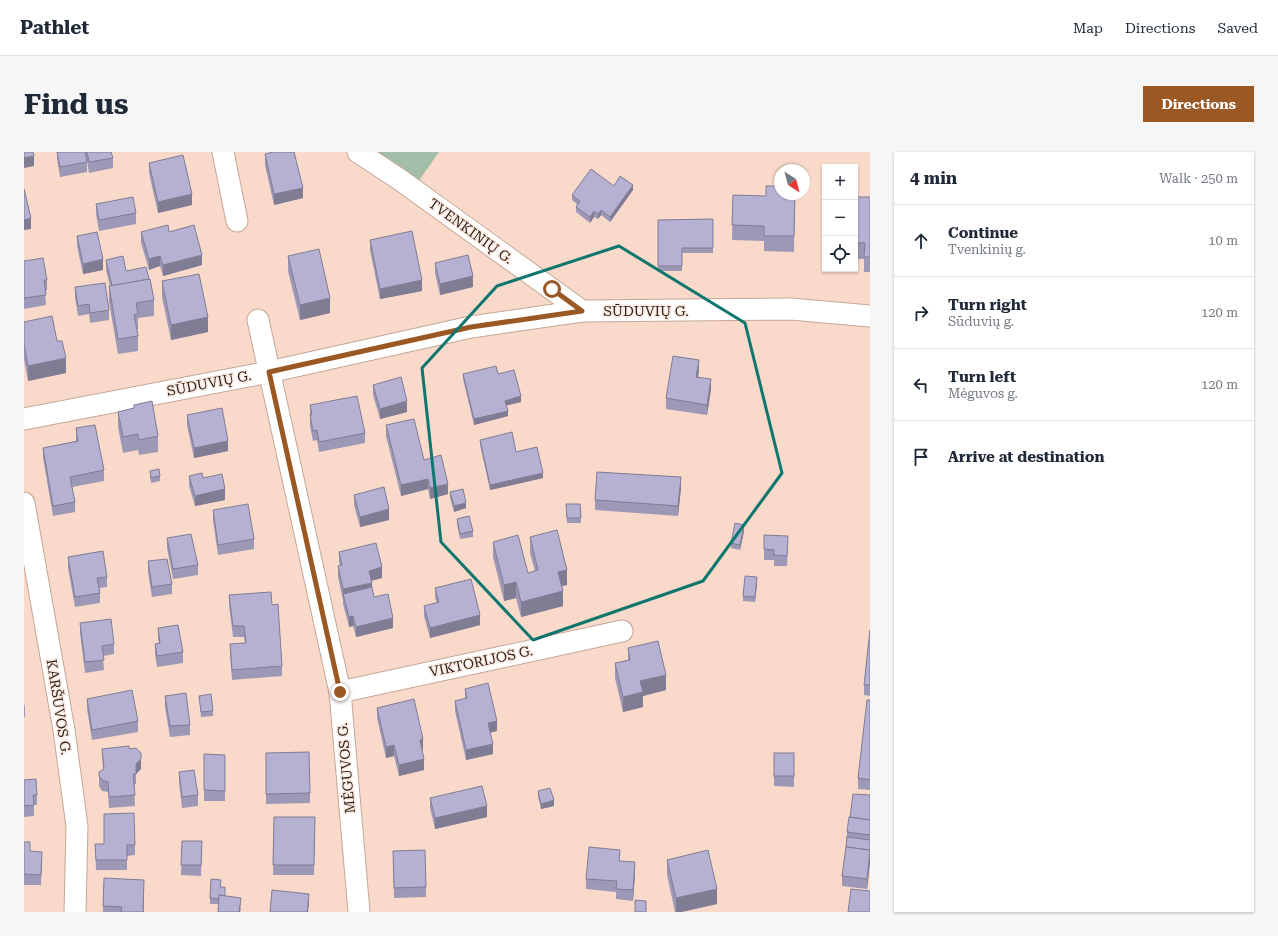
<!DOCTYPE html>
<meta charset="utf-8">
<style>
:root{--surface:#fff;--page:#f6f6f7;--text:#1f2937;--muted:#747a83;--line:#e0e1e3;--accent:#9a5825}
body{margin:0;font-family:"Roboto Serif",serif;background:var(--page);color:var(--text)}
.controls{position:absolute;right:12px;top:12px;display:grid;overflow:hidden;border-radius:0px;box-shadow:0 1px 3px #0004}
.controls button{width:36px;height:36px;display:grid;place-items:center;padding:0;border:0;border-bottom:1px solid var(--line);background:var(--surface);color:var(--text);font:20px sans-serif}
.compass{position:absolute;left:750px;top:12px;width:36px;height:36px;border-radius:50%;background:var(--surface);box-shadow:0 1px 3px #0004;rotate:144deg}
.stop{position:absolute;width:12px;height:12px;margin:-9px;border:3px solid #9a5825;border-radius:50%;background:#fff}
.stop.end{background:#9a5825;border-color:#fff;box-shadow:0 1px 4px #0008}
.list{margin:0;padding:0;list-style:none}
h2{display:flex;justify-content:space-between;align-items:center;height:52px;margin:0;padding:0 16px;font-size:17px}
h2 small{font-size:13px;font-weight:400;color:var(--muted)}
.list li{display:grid;grid-template-columns:26px 1fr auto;gap:12px;align-items:center;box-sizing:border-box;height:72px;padding:0 16px;border-top:1px solid var(--line)}
.list b{display:block;font-size:15px;white-space:nowrap}
.list p{margin:0;font-size:13px;white-space:nowrap;color:var(--muted)}
.list em{font-size:13px;font-style:normal;color:var(--muted)}
.icon{flex:none;width:22px;height:22px;fill:none;stroke:currentColor;stroke-width:2;stroke-linecap:round;stroke-linejoin:round}
.map{position:relative;flex:none;width:846px;height:760px;overflow:hidden;border-radius:0px}
header{display:flex;align-items:center;gap:24px;box-sizing:border-box;height:56px;padding:0 20px;background:var(--surface);border-bottom:1px solid var(--line)}
header strong{font-size:19px}
nav{display:flex;gap:22px;margin-inline-start:auto;font-size:14px}
.intro{display:flex;align-items:center;justify-content:space-between;box-sizing:border-box;height:96px;padding:0 24px}
h1{margin:0;font-size:28px}
.button{padding:10px 18px;border-radius:0px;background:var(--accent);color:#fff;font-size:14px;font-weight:700}
main{display:flex;gap:24px;padding:0 24px}
aside{flex:1;background:var(--surface);border-radius:0px;box-shadow:0 1px 3px #0004}
.map>svg:first-child{display:block}
</style>
<header>
<strong>Pathlet</strong>
<nav><a>Map</a><a>Directions</a><a>Saved</a></nav>
</header>
<div class="intro"><h1>Find us</h1><a class="button">Directions</a></div>
<main>
<div class="map">
<svg width="846" height="760" viewBox="0 0 846 760">
<rect width="100%" height="100%" fill="#f9daca"/>
<polygon fill="#a3bea8" points="349,0 415,0 394,30"/>
<g fill="none" stroke-linecap="round" stroke-linejoin="round">
<g stroke="#c4a797" stroke-width="23">
<g id="minor">
<polyline points="199,0 213,69"/>
<polyline points="334,0 375,27 558,159"/>
<polyline points="234,168 316,540 335,760"/>
<polyline points="0,267 245,220 447,175 558,159 767,157 846,164"/>
<polyline points="0,351 40,578 53,674 51,760"/>
<polyline points="316,540 598,479"/>
</g>
</g>
<use href="#minor" stroke="#fff" stroke-width="21"/>
</g>
<g fill="#9d98b5">
<polygon points="33,0 87,0 89,6 89,16 65,21 62,3 63,10 63,20 36,25 33,6"/>
<polygon points="241,2 279,46 250,53 241,13"/>
<polygon points="125,11 168,53 134,61 125,21"/>
<polygon points="590,34 609,38 586,70 577,63 574,67 570,65 566,71 552,60 552,55 553,52 548,48 548,43"/>
<polygon points="771,42 770,100 740,99 740,89 708,88 709,43 742,44"/>
<polygon points="831,45 846,45 846,120 840,120 840,107 831,107"/>
<polygon points="72,52 112,61 112,72 75,79 72,62"/>
<polygon points="689,67 689,101 658,101 658,119 634,119 634,68"/>
<polygon points="117,80 145,80 178,113 139,124 136,114 125,118 117,91"/>
<polygon points="53,84 79,118 59,122 53,94"/>
<polygon points="346,88 398,139 356,147 346,98"/>
<polygon points="264,104 306,161 276,168 264,119"/>
<polygon points="82,108 102,119 125,127 130,148 130,164 114,166 114,177 113,177 114,184 114,199 94,202 85,150 85,134 86,134 82,118"/>
<polygon points="0,109 23,128 23,138 21,139 22,153 0,157"/>
<polygon points="411,111 449,135 416,143 411,121"/>
<polygon points="138,129 184,180 147,188 138,145"/>
<polygon points="51,135 85,158 85,168 66,171 65,162 54,164 51,146"/>
<polygon points="0,170 33,189 42,221 4,229 0,208"/>
<polygon points="675,219 674,225 687,237 683,263 642,257 642,246"/>
<polygon points="439,222 474,222 497,250 482,253 484,264 450,273 439,227"/>
<polygon points="349,233 383,260 356,267 349,243"/>
<polygon points="110,253 134,284 134,300 115,303 114,298 99,301 94,275 94,260 110,256"/>
<polygon points="286,253 341,281 341,291 295,300 293,288 289,289 286,274"/>
<polygon points="163,263 204,299 170,306 163,273"/>
<polygon points="362,273 400,308 424,342 406,347 404,337 377,344 362,284"/>
<polygon points="52,276 80,318 80,329 48,335 51,350 51,360 29,364 19,306 19,296 52,289"/>
<polygon points="456,288 492,300 519,326 466,338 456,293"/>
<polygon points="126,319 136,324 136,329 127,331 126,324"/>
<polygon points="165,324 179,326 201,348 171,354 165,334"/>
<polygon points="657,336 654,364 571,358 571,348"/>
<polygon points="426,340 442,356 430,360 426,346"/>
<polygon points="330,343 365,368 336,375 330,353"/>
<polygon points="542,352 556,352 557,371 543,371"/>
<polygon points="189,358 230,387 230,397 194,403 189,368"/>
<polygon points="433,367 449,379 449,385 436,387 433,372"/>
<polygon points="720,379 716,398 707,396 707,391"/>
<polygon points="506,385 543,433 538,434 539,454 497,465 492,446 480,449 469,405 469,390 504,421 511,419 506,401"/>
<polygon points="143,386 174,413 174,423 149,427 143,396"/>
<polygon points="764,394 763,414 750,414 750,408 740,408 740,397"/>
<polygon points="315,400 358,426 347,429 348,436 350,445 369,476 332,485 329,474 325,475 319,452 319,448 314,425 314,414 316,414 315,410"/>
<polygon points="44,405 83,425 83,435 75,436 76,441 76,451 51,455 44,416"/>
<polygon points="124,409 148,432 148,442 128,445 124,420"/>
<polygon points="733,431 731,450 719,449 719,444"/>
<polygon points="411,436 456,473 406,486 400,464 400,454 413,451 411,446"/>
<polygon points="205,443 248,453 258,514 258,524 208,528 206,502 206,492 221,491 220,485 209,485 205,453"/>
<polygon points="56,471 90,492 90,502 79,504 80,518 61,521 56,481"/>
<polygon points="134,476 159,500 159,511 133,515 131,502 131,492 135,491 134,486"/>
<polygon points="846,478 846,544 840,543 840,533"/>
<polygon points="604,496 642,538 619,544 619,555 599,560 591,526 591,511 604,508"/>
<polygon points="441,537 473,579 466,581 469,602 442,608 431,559 431,549 441,546"/>
<polygon points="141,544 166,573 166,583 146,585 141,555"/>
<polygon points="175,544 189,559 189,564 177,565"/>
<polygon points="63,547 114,569 114,580 68,588 63,557"/>
<polygon points="846,548 846,638 834,637 834,626"/>
<polygon points="0,551 1,555 1,565 0,565"/>
<polygon points="353,556 399,597 398,598 400,618 375,624 370,604 362,606 353,566"/>
<polygon points="78,597 105,597 117,617 112,622 112,632 110,633 111,654 85,656 84,640 78,639 75,634 75,624 79,617"/>
<polygon points="242,601 286,641 286,651 242,652"/>
<polygon points="750,601 770,601 770,635 750,634"/>
<polygon points="180,602 201,603 201,649 180,649"/>
<polygon points="155,620 174,643 174,654 158,656 155,630"/>
<polygon points="0,628 13,643 13,653 10,653 10,664 0,665"/>
<polygon points="514,639 530,654 517,657 514,645"/>
<polygon points="846,643 846,710 843,737 818,734 818,724 822,695 823,680 826,665"/>
<polygon points="406,646 463,665 411,677 406,656"/>
<polygon points="250,665 291,665 290,723 249,723"/>
<polygon points="158,689 178,699 177,724 157,723"/>
<polygon points="0,690 6,699 18,710 17,733 0,733"/>
<polygon points="71,692 111,693 111,703 103,704 103,718 72,718"/>
<polygon points="369,699 402,735 402,745 370,746"/>
<polygon points="643,708 693,752 657,760 651,760 643,723"/>
<polygon points="596,709 611,721 609,749 592,747 592,740 562,737 562,727"/>
<polygon points="197,735 201,744 217,757 216,760 194,760 194,752 186,752 186,746"/>
<polygon points="120,738 120,760 79,760 79,754"/>
</g>
<g fill="#7f7c94">
<polygon points="10,4 10,14 0,16 0,6"/>
<polygon points="609,33 609,38 586,70 586,65"/>
<polygon points="279,36 279,46 250,53 250,42"/>
<polygon points="168,42 168,53 134,61 134,50"/>
<polygon points="577,58 577,63 574,67 574,62"/>
<polygon points="570,59 570,65 566,71 566,65"/>
<polygon points="7,66 7,77 0,78 0,68"/>
<polygon points="178,103 178,113 139,124 139,113"/>
<polygon points="136,104 136,114 125,118 125,107"/>
<polygon points="79,107 79,118 59,122 59,112"/>
<polygon points="449,124 449,135 416,143 416,132"/>
<polygon points="398,128 398,139 356,147 356,137"/>
<polygon points="306,146 306,161 276,168 276,153"/>
<polygon points="184,165 184,180 147,188 147,173"/>
<polygon points="42,206 42,221 4,229 4,214"/>
<polygon points="675,208 675,219 672,235 672,225"/>
<polygon points="687,227 687,237 683,263 683,253"/>
<polygon points="497,244 497,250 481,254 481,249"/>
<polygon points="383,249 383,260 356,267 356,257"/>
<polygon points="484,259 484,264 450,273 450,267"/>
<polygon points="204,289 204,299 170,306 170,296"/>
<polygon points="519,321 519,326 466,338 466,333"/>
<polygon points="657,325 657,336 654,364 654,354"/>
<polygon points="404,327 404,337 377,344 377,333"/>
<polygon points="424,332 424,342 406,347 406,336"/>
<polygon points="201,337 201,348 171,354 171,344"/>
<polygon points="442,351 442,356 430,360 430,354"/>
<polygon points="365,357 365,368 336,375 336,365"/>
<polygon points="720,373 720,379 716,398 716,393"/>
<polygon points="358,415 358,426 345,429 345,419"/>
<polygon points="543,418 543,433 534,435 534,420"/>
<polygon points="733,425 733,431 731,450 731,445"/>
<polygon points="492,430 492,446 480,449 480,433"/>
<polygon points="348,431 348,441 319,442 319,448 319,437"/>
<polygon points="539,439 539,454 497,465 497,450"/>
<polygon points="456,463 456,473 406,486 406,476"/>
<polygon points="329,464 329,474 325,475 325,465"/>
<polygon points="369,466 369,476 332,485 332,475"/>
<polygon points="642,523 642,538 619,544 619,555 599,560 599,545 616,529"/>
<polygon points="473,569 473,579 464,581 464,571"/>
<polygon points="399,587 399,597 396,598 396,588"/>
<polygon points="469,592 469,602 442,608 442,598"/>
<polygon points="370,593 370,604 362,606 362,595"/>
<polygon points="117,607 117,617 112,622 112,612"/>
<polygon points="400,607 400,618 375,624 375,613"/>
<polygon points="530,648 530,654 517,657 517,652"/>
<polygon points="463,654 463,665 411,677 411,666"/>
<polygon points="846,700 846,710 843,737 843,727"/>
<polygon points="611,710 611,721 609,749 609,738"/>
<polygon points="693,737 693,752 657,760 652,760 652,746"/>
<polygon points="285,742 285,752 284,760 283,760"/>
<polygon points="217,746 216,760 215,760"/>
</g>
<g fill="#b6b1d3" stroke="#7f7c94">
<polygon points="0,0 9,0 10,4 0,6"/>
<polygon points="33,0 61,0 63,10 36,15"/>
<polygon points="63,0 87,0 89,6 65,10"/>
<polygon points="249,0 270,0 279,36 250,42 241,2"/>
<polygon points="159,3 168,42 134,50 125,11"/>
<polygon points="567,17 590,34 596,24 609,33 586,65 577,58 574,62 570,59 566,65 552,55 556,49 548,43"/>
<polygon points="742,34 756,34 756,42 771,42 770,84 740,84 740,74 708,73 709,43 742,44"/>
<polygon points="0,37 7,66 0,68"/>
<polygon points="109,45 112,61 75,68 72,52"/>
<polygon points="831,45 846,45 846,105 840,105 841,91 831,91"/>
<polygon points="689,67 689,96 658,96 658,114 634,114 634,68"/>
<polygon points="144,73 145,80 170,73 178,103 139,113 136,104 125,107 117,80"/>
<polygon points="388,79 398,128 356,137 346,88"/>
<polygon points="73,80 79,107 59,112 53,84"/>
<polygon points="295,97 306,146 276,153 264,104"/>
<polygon points="444,103 449,124 416,132 411,111"/>
<polygon points="99,104 102,119 122,115 125,127 88,134 82,108"/>
<polygon points="19,106 23,128 20,128 22,143 0,146 0,109"/>
<polygon points="175,122 184,165 147,173 138,129"/>
<polygon points="126,127 130,148 112,151 114,162 110,163 114,184 94,187 85,134"/>
<polygon points="81,131 85,158 66,161 65,152 54,154 51,135"/>
<polygon points="28,164 33,189 38,189 42,206 4,214 0,192 0,170"/>
<polygon points="649,204 675,208 672,225 687,227 683,253 642,246"/>
<polygon points="472,214 474,222 490,218 497,244 481,249 484,259 450,267 439,222"/>
<polygon points="377,225 383,249 356,257 349,233"/>
<polygon points="333,244 341,281 295,290 293,278 289,279 286,263 288,263 286,253"/>
<polygon points="128,249 134,284 115,288 114,282 99,285 94,260 110,256 110,253"/>
<polygon points="198,256 204,289 170,296 163,263"/>
<polygon points="390,267 400,308 417,303 424,332 406,336 404,327 377,333 362,273"/>
<polygon points="71,273 80,318 46,325 51,350 29,354 19,296 54,289 52,276"/>
<polygon points="488,280 492,300 513,295 519,321 466,333 456,288"/>
<polygon points="135,317 136,324 127,326 126,319"/>
<polygon points="573,320 657,325 654,354 571,348"/>
<polygon points="178,321 179,326 198,322 201,337 171,344 165,324"/>
<polygon points="360,335 365,357 336,365 330,343"/>
<polygon points="439,337 442,351 430,354 426,340"/>
<polygon points="224,352 230,387 194,393 189,358"/>
<polygon points="542,352 556,352 557,366 543,366"/>
<polygon points="445,364 449,379 436,382 433,367"/>
<polygon points="711,371 720,373 716,393 707,391"/>
<polygon points="533,378 543,418 534,420 539,439 497,450 492,430 480,433 469,390 494,383 504,421 514,418 506,385"/>
<polygon points="167,382 174,413 149,417 143,386"/>
<polygon points="740,383 764,384 763,404 750,403 750,398 740,397"/>
<polygon points="352,391 358,415 345,419 348,431 319,437 314,414 318,413 315,400"/>
<polygon points="79,399 83,425 73,426 76,441 51,445 44,405"/>
<polygon points="143,407 148,432 128,435 124,409"/>
<polygon points="721,424 733,425 731,445 719,444"/>
<polygon points="447,427 456,463 406,476 400,454 415,450 411,436"/>
<polygon points="348,435 350,445 364,442 369,466 332,475 329,464 325,465 319,442"/>
<polygon points="247,440 248,453 254,452 258,514 208,518 206,492 222,491 220,474 209,474 205,443"/>
<polygon points="87,467 90,492 78,494 80,508 61,510 56,471"/>
<polygon points="154,473 159,500 133,504 131,492 136,491 134,476"/>
<polygon points="846,478 846,533 840,533"/>
<polygon points="634,489 642,523 616,529 619,540 599,545 591,511 606,508 604,496"/>
<polygon points="464,531 473,569 464,571 469,592 442,598 431,549 443,546 441,537"/>
<polygon points="108,538 114,569 68,578 63,547"/>
<polygon points="162,541 166,573 146,574 141,544"/>
<polygon points="187,542 189,559 177,560 175,544"/>
<polygon points="390,547 399,587 396,588 400,607 375,613 370,593 362,595 353,556"/>
<polygon points="843,548 846,548 846,628 834,626"/>
<polygon points="105,594 105,597 112,596 117,601 117,607 112,612 112,622 109,622 111,643 85,645 84,630 78,628 75,624 75,620 80,617 78,597"/>
<polygon points="285,600 286,641 242,642 242,601"/>
<rect x="750" y="601" width="20" height="23"/>
<polygon points="180,602 201,603 201,639 180,638"/>
<polygon points="170,618 174,643 158,645 155,620"/>
<polygon points="12,627 13,643 9,643 10,653 0,654 0,628"/>
<polygon points="458,634 463,654 411,666 406,646"/>
<polygon points="526,636 530,648 517,652 514,639"/>
<polygon points="829,642 846,643 846,668 826,665"/>
<polygon points="110,661 111,693 103,693 103,708 72,708 71,692 80,692 80,662"/>
<polygon points="250,665 291,665 290,713 249,713"/>
<polygon points="825,665 846,668 846,683 823,680"/>
<polygon points="823,685 846,688 846,698 822,695"/>
<polygon points="158,689 178,689 177,713 157,713"/>
<polygon points="0,690 6,690 6,699 18,700 17,723 0,722"/>
<polygon points="565,695 596,698 595,709 611,710 609,738 592,737 593,729 562,727"/>
<polygon points="822,695 846,698 843,727 818,724"/>
<polygon points="401,698 402,735 370,736 369,699"/>
<polygon points="684,698 693,737 652,746 643,708"/>
<polygon points="80,726 120,728 119,760 97,760 98,755 79,754"/>
<polygon points="187,727 197,728 196,735 201,735 201,744 195,743 195,747 186,746"/>
<polygon points="827,737 846,739 846,760 824,760"/>
<polygon points="248,738 285,742 283,760 246,760"/>
<polygon points="195,743 217,746 215,760 194,760"/>
<polygon points="611,748 622,749 622,760 611,760"/>
</g>
<g fill="none" stroke-linecap="round" stroke-linejoin="round">
<polyline stroke="#9a5825" stroke-width="5" points="316,540 245,220 447,175 558,159 528,137"/>
</g>
<path fill="none" stroke="#0f766e" stroke-width="3" stroke-linejoin="round" d="M595,94L721,171L758,321L679,429L509,488L417,390L398,216L473,134Z"/>
<g text-anchor="middle" dominant-baseline="central" stroke-width="3" stroke-linejoin="round" paint-order="stroke">
<g font-size="14" fill="#2e231d" stroke="#fdeae0">
<text transform="translate(447 79) rotate(36)">TVENKINIŲ G.</text>
<text x="622" y="159">SŪDUVIŲ G.</text>
<text transform="translate(185 231) rotate(-11)">SŪDUVIŲ G.</text>
<text transform="translate(457 509) rotate(-12)">VIKTORIJOS G.</text>
<text transform="translate(35 555) rotate(81)">KARŠUVOS G.</text>
<text transform="translate(322 616) rotate(-95)">MĖGUVOS G.</text>
</g>
</g>
</svg>
<div class="controls">
<button>+</button>
<button>−</button>
<button><svg class="icon" aria-label="locate" viewBox="0 0 24 24"><circle cx="12" cy="12" r="6"/><path d="M12 2v4M12 18v4M2 12h4M18 12h4"/></svg></button>
</div>
<svg class="compass" viewBox="-18 -18 36 36"><path d="M0-13l5 13h-10z" fill="#e53935"/><path d="M0 13l5-13h-10z" fill="#747a83"/></svg>
<div class="stop" style="left:528px;top:137px"></div>
<div class="stop end" style="left:316px;top:540px"></div>
</div>
<aside>
<h2>4 min<small>Walk · 250 m</small></h2>
<ul class="list">
<li><svg class="icon" aria-label="ahead" viewBox="0 0 24 24"><path d="M12 20V5M6 11l6-6 6 6"/></svg><div><b>Continue</b><p>Tvenkinių g.</p></div><em>10 m</em></li>
<li><svg class="icon" aria-label="right" viewBox="0 0 24 24"><path d="M7 20v-9h11M14 6l5 5-5 5"/></svg><div><b>Turn right</b><p>Sūduvių g.</p></div><em>120 m</em></li>
<li><svg class="icon" aria-label="left" viewBox="0 0 24 24"><path d="M17 20v-9H6M10 6l-5 5 5 5"/></svg><div><b>Turn left</b><p>Mėguvos g.</p></div><em>120 m</em></li>
<li><svg class="icon" aria-label="arrive" viewBox="0 0 24 24"><path d="M6 21V4h12l-3 4 3 4H6"/></svg><div><b>Arrive at destination</b></div></li>
</ul>
</aside>
</main>
